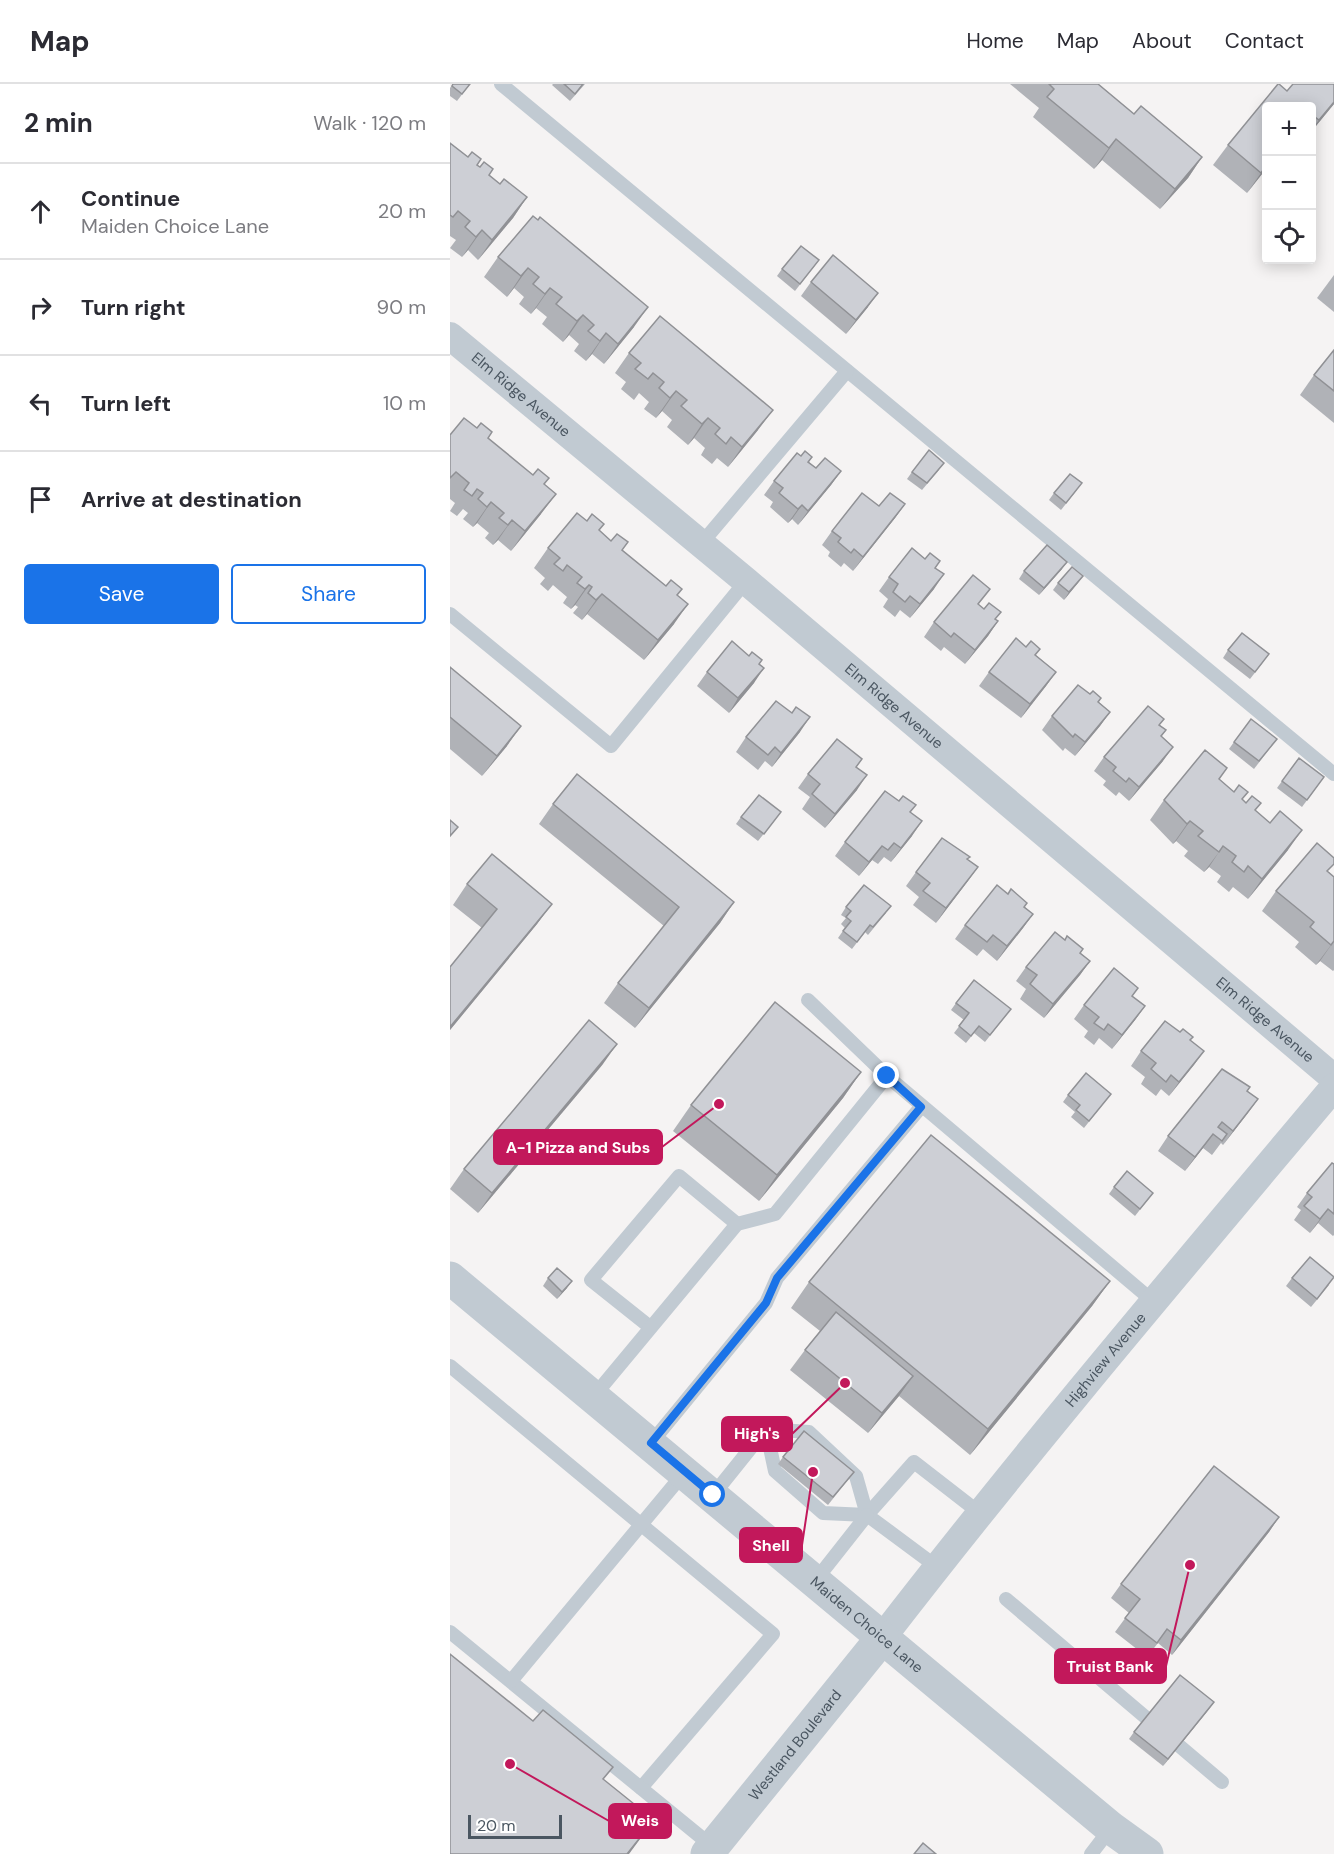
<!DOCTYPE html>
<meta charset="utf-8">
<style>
:root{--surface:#fff;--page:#f2f2f3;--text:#2b2b33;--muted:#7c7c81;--line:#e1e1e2;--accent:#1a73e8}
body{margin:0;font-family:"DM Sans",sans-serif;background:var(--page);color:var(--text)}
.controls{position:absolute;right:18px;top:18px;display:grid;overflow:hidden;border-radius:6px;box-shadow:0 3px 15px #0003}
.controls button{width:54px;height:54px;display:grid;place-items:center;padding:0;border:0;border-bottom:2px solid var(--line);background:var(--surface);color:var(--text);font:30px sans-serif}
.scale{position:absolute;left:18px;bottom:15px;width:94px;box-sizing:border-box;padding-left:6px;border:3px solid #4a5661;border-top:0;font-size:16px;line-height:21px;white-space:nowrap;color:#4a5661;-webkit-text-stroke:4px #fff;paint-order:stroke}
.stop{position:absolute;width:18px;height:18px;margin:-14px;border:4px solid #1a73e8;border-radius:50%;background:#fff}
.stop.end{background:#1a73e8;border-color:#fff;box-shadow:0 2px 6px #0008}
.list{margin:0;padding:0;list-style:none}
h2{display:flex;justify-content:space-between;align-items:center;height:78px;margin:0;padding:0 24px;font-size:26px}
h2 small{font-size:20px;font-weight:400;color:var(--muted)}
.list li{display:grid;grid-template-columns:39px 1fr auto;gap:18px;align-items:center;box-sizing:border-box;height:96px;padding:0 24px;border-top:2px solid var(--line)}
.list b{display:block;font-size:22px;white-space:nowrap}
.list p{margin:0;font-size:20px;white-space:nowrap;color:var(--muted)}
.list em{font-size:20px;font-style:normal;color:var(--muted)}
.actions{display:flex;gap:12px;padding:18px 24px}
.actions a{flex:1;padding:14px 0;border:2px solid var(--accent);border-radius:6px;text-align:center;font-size:21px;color:var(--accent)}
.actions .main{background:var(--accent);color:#fff}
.icon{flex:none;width:33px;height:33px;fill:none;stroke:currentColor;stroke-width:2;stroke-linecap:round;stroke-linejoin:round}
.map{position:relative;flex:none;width:884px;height:1770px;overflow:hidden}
header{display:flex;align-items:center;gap:36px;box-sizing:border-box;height:84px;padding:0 30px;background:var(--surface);border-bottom:2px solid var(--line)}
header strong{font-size:28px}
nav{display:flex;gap:33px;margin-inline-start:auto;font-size:21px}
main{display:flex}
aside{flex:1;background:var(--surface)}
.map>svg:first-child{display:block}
</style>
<header>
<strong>Map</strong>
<nav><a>Home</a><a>Map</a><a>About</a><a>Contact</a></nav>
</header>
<main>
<aside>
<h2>2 min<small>Walk · 120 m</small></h2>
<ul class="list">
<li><svg class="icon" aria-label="ahead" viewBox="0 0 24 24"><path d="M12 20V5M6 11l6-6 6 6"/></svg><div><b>Continue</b><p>Maiden Choice Lane</p></div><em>20 m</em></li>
<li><svg class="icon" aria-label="right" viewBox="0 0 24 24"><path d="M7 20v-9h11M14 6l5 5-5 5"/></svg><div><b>Turn right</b></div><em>90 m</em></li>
<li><svg class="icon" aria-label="left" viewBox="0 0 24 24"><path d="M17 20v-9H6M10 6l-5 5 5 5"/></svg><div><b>Turn left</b></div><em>10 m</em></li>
<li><svg class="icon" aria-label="arrive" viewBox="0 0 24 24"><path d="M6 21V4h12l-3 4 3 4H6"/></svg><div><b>Arrive at destination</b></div></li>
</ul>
<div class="actions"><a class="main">Save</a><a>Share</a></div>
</aside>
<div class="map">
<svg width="884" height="1770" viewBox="0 0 884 1770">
<rect width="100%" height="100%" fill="#f5f3f3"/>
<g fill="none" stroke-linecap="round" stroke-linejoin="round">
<g stroke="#c1cad2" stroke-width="14">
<polyline points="51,0 884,690"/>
<polyline points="251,460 397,287"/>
<polyline points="0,530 161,662 296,497"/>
<polyline points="358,916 437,992"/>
<polyline points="200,1243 141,1196 229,1092 287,1140"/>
<polyline points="0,1282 323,1550 191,1704"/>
<polyline points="144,1312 287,1140 325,1130 437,992 704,1218"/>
<polyline points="316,1345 325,1387 373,1429 417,1431"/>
<polyline points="316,1345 359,1348 406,1392 417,1431"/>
<polyline points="201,1359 316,1219 327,1194 471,1023"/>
<polyline points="263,1411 316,1345"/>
<polyline points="487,1483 417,1431 464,1378 531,1430"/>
<polyline points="365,1497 417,1431"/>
<polyline points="556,1515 772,1698"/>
<polyline points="0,1548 263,1763"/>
<polyline points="61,1597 234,1389"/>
<polyline points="641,1770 661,1744"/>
</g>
<g stroke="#c1cad2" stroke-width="28">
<path id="s1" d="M0,252L296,497L884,994"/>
<path id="s2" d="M432,1554C577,1366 731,1185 884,1003"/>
</g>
<g stroke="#c1cad2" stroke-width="33">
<path id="s3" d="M0,1194L661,1744L697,1770"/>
<path id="s4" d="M257,1770L432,1554"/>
</g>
</g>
<g fill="#b0b2b7">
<polygon points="3,0 20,0 7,17 0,12 0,4"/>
<polygon points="103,0 135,0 120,17 102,1"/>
<polygon points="560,0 648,0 684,30 752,73 738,94 710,125 652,76 644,85 583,33 589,24"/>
<polygon points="837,7 884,20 861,48 861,22 816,85 797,109 763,81 778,61"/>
<polygon points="0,59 50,100 77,113 63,134 28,176 18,166 12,173 0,164 6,156 0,152"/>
<polygon points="83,132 184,243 154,280 142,270 136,277 124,267 129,260 119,251 113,258 92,240 97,233 86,224 81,230 69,220 74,213 64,204 57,213 34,193 48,173"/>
<polygon points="369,176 345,207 327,192 332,185"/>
<polygon points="884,191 884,228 867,214"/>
<polygon points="361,198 418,223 396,250 351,212"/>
<polygon points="884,266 884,339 850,311 864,291"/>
<polygon points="179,269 308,346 278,383 267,374 262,380 251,371 255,364 244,354 238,361 217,343 222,336 212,327 206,334 194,325 199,318 189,309 184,316 171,305 176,298 165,289"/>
<polygon points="0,351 38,355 94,400 91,430 61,467 48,456 43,461 35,454 39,449 27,439 23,443 13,435 18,429 13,425 7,432 0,427 5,419 0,415"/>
<polygon points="351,372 362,373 359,378 366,384 391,387 381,401 348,441 342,435 338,439 320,423 323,418 314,411 324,397"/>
<polygon points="489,386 472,406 457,395 462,388"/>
<polygon points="627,406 611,426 599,416 604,409"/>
<polygon points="455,420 445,434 403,487 394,479 391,483 378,472 380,468 372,461 382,447 429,422"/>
<polygon points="149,447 161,457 178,458 172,466 228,512 224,540 194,576 137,530 132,536 123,529 128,523 125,521 121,525 113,519 117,513 103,501 98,507 90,500 95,494 84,484 98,464"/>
<polygon points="485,484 484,505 460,534 450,526 445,533 433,523 438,515 429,507 439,493"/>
<polygon points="612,485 589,511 569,495 574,487"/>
<polygon points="633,492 614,516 603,506 608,499"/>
<polygon points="546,536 548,537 538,552 515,580 494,563 491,567 474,553 484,538"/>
<polygon points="778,566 814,577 800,595 773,574"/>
<polygon points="586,571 606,588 596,602 571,634 529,602 539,588"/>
<polygon points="299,572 312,576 309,580 304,599 279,629 247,602 257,588"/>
<polygon points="0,583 57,662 32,692 0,665"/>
<polygon points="649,618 660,628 650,642 625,672 615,664 613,667 592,646 602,632"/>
<polygon points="710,641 716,646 711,653 713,677 679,717 669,708 666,712 653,701 656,697 644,687 654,673"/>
<polygon points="350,648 322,683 315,677 308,686 286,668 296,653"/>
<polygon points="827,655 804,685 779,665 784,658"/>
<polygon points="849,674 874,693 852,723 827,704"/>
<polygon points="412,675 406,683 407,706 375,744 352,725 360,713 348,704 358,690"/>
<polygon points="769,695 806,727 838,766 798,815 783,803 779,808 767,798 771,792 759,783 754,788 734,772 738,767 726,757 723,760 700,736 714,716"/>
<polygon points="103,720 284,818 270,839 185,944 154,919 168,899 214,842 89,740"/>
<polygon points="331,728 308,757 286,740 291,733"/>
<polygon points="460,728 462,752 441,778 434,773 428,780 422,776 409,792 385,772 395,758"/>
<polygon points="518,776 528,783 486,839 463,821 469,813 456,802 466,788"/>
<polygon points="879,788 884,793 884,886 883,887 870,877 866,881 845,863 849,858 812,827 826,807"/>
<polygon points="17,800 101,820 87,840 0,946 0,883 32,844 3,821"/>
<polygon points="396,823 436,829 418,851 415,848 402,865 388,854 395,844 391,840 396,834 391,831"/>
<polygon points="575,823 583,830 573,844 547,877 533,865 527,872 505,855 515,841"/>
<polygon points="630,869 640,877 630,891 594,934 570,915 576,905 566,897 576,883"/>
<polygon points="688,904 682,912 695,922 685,936 662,965 649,954 644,961 634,953 638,947 624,935 634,921"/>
<polygon points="506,919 561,925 535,958 524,949 516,959 504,949 514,936 501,926"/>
<polygon points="741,957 754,967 719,1012 711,1005 706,1012 691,1000 695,993 681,982 691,967"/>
<polygon points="153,980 28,1129 0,1105 14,1085"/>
<polygon points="411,988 393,1014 309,1117 223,1047 241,1021"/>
<polygon points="797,1007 808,1015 773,1061 771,1059 762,1071 753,1064 735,1087 708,1067 718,1052"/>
<polygon points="661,1010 634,1044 621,1033 625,1028 613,1018 618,1011"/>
<polygon points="884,1080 884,1151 883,1152 868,1139 860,1149 844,1136 851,1126 847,1123 857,1109"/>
<polygon points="664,1103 703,1109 685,1132 659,1110"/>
<polygon points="98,1194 117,1204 107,1215 93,1202"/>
<polygon points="842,1194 879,1201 861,1223 836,1202"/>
<polygon points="660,1197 642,1222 520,1371 449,1312 418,1349 340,1286 355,1266 370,1247 341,1224 359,1198"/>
<polygon points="333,1373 404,1388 378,1421 328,1380"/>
<polygon points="829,1433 819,1448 722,1571 708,1559 697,1573 665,1548 679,1529 661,1514 671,1500"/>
<polygon points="759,1625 713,1682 679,1655 684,1648"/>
</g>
<g fill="#909195">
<polygon points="884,18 884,20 861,48 861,46 869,36"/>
<polygon points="666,55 652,76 644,85 659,64"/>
<polygon points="752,73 738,94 710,125 725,105"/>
<polygon points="816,82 816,85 797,109 811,89"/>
<polygon points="77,113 63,134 28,176 42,156"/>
<polygon points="32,146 18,166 12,173 26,153"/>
<polygon points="78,184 64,204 57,213 71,192"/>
<polygon points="100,204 86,224 81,230 95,210"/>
<polygon points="428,209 418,223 396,250 406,236"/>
<polygon points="198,223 184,243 154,280 168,260"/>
<polygon points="133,231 119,251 113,258 127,237"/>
<polygon points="156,249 142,270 136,277 150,257"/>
<polygon points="226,307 212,327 206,334 220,314"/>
<polygon points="323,326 308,346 278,383 292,363"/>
<polygon points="258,334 244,354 238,361 252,340"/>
<polygon points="391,387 381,401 348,441 358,427"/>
<polygon points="106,410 91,430 61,467 75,447"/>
<polygon points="41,418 27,439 23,443 37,423"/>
<polygon points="455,420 445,434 403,487 413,473"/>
<polygon points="352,421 342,435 338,439 348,425"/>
<polygon points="62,436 48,456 43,461 58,441"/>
<polygon points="617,478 612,485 589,511 594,504"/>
<polygon points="494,490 484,505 460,534 470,520"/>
<polygon points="633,492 628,499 614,516 619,508"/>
<polygon points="139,501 125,521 121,525 135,505"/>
<polygon points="152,510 137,530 132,536 146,516"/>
<polygon points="238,520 224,540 194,576 208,556"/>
<polygon points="548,537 538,552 515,580 525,566"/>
<polygon points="314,584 304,599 279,629 288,614"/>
<polygon points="606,588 596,602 571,634 580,620"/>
<polygon points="660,628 650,642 625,672 635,658"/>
<polygon points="360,633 350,648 322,683 331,669"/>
<polygon points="71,642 57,662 32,692 47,672"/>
<polygon points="723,663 713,677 679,717 689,703"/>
<polygon points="417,691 407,706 375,744 385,730"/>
<polygon points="472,737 462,752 441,778 451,764"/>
<polygon points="740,737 726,757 723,760 737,740"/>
<polygon points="852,746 838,766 798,815 812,795"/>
<polygon points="432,762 422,776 409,792 419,778"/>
<polygon points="773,762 759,783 754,788 769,768"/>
<polygon points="528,783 518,797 486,839 496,824"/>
<polygon points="284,818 270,839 185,944 199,924"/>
<polygon points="102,820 87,840 0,946 0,943"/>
<polygon points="583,830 573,844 547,877 557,862"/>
<polygon points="884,857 870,877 866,881"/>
<polygon points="640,877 630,891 594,934 603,920"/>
<polygon points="695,922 685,936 662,965 672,951"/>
<polygon points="167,960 153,980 28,1129 42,1109"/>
<polygon points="754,967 744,981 719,1012 729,998"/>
<polygon points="411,988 393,1014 309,1117 327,1091"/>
<polygon points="808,1015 798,1029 773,1061 783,1047"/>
<polygon points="763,1050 753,1064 735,1087 745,1073"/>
<polygon points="878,1125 868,1139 860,1149 870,1135"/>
<polygon points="122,1197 117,1204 107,1215 112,1208"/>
<polygon points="660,1197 642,1222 520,1371 538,1345"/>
<polygon points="463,1292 449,1312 418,1349 432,1329"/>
<polygon points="829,1433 819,1448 722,1571 731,1556"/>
<polygon points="764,1618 759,1625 713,1682 718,1675"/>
<polygon points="204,1736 179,1770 177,1770"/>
</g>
<g fill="#cdcfd5" stroke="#909195" stroke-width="1.5">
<polygon points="3,0 20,0 12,10 2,2"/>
<polygon points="114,0 133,0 125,10"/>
<polygon points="599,0 648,0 684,30 691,22 752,73 725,105 666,55 659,64 597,13 604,5"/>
<polygon points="828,0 829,0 837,7 843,0 884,0 884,18 869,36 861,30 861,22 816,22 816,82 811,89 778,61"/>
<polygon points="0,59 18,73 22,68 31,75 27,81 30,83 34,78 43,85 39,91 50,100 54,95 77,113 42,156 32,146 26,153 15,143 20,137 8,127 3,133 0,131"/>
<polygon points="83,132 88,136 90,133 198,223 168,260 156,249 150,257 138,247 144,241 133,231 127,237 106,220 112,213 100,204 95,210 83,200 89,193 78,184 71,192 48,173"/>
<polygon points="351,162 369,176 350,200 332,185"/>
<polygon points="383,171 428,209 406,236 361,198"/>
<polygon points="210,232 323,326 292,363 281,353 276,360 265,350 270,344 258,334 252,340 231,322 237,316 226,307 220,314 209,304 214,298 203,289 198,295 185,285 191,279 179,269"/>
<polygon points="884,266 884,307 864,291"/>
<polygon points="14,334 27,344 31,339 42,348 38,354 83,391 88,385 99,394 94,400 106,410 75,447 62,436 58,441 49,434 54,429 41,418 37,423 28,415 33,409 27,405 22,412 14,406 19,399 6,388 0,394 0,351"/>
<polygon points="479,366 494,379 477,399 462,388"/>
<polygon points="355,367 362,373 358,378 366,384 375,374 391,387 358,427 352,421 348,425 329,409 333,404 324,397 347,369 351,372"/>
<polygon points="620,390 632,399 616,419 604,409"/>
<polygon points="412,409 429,422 440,409 455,420 413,473 404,465 401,469 388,458 391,454 382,447"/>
<polygon points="127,429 137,437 142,430 154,440 149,446 161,457 167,450 178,458 172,466 216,502 221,496 232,505 227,511 238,520 208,556 152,510 146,516 138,509 142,503 139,501 135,505 127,499 132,493 117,481 113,487 104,480 110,474 98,464"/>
<polygon points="597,461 617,478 594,504 574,487"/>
<polygon points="462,464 475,475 480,469 490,477 485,484 494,490 470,520 460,512 455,518 443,508 448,500 439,493"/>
<polygon points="622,483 633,492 619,508 608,499"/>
<polygon points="523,491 540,505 528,520 534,525 539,519 551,528 545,535 548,537 525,566 504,549 501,553 484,538"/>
<polygon points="792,549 819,570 805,588 778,566"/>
<polygon points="566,554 576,563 581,557 590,565 585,571 606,588 580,620 539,588"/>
<polygon points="282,557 299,572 302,568 312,576 309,580 314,584 288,614 257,588"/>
<polygon points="0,583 71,642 47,672 0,633"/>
<polygon points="628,601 640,610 643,607 651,614 648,618 660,628 635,658 625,650 623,653 602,632"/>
<polygon points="326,617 342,629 346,623 360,633 331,669 325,663 318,671 296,653"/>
<polygon points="698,622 714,635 709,641 716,646 711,652 723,663 689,703 679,694 676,698 663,687 666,683 654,673"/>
<polygon points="801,635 827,655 809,677 784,658"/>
<polygon points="387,655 412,675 406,683 417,691 385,730 362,710 370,700 358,690"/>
<polygon points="755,666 777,684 769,695 784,708 789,701 798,708 792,715 796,719 802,712 811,719 805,726 820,739 830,727 852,746 812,795 798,782 794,788 782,778 786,772 773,762 769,768 748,752 753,747 740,737 737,740 714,716"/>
<polygon points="849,674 874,693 857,716 832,697"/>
<polygon points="127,690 284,818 199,924 168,899 229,823 103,720"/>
<polygon points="435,707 449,717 453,712 466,721 460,728 472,737 451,764 444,759 438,766 432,762 419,778 395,758"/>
<polygon points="309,711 331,728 314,750 291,733"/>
<polygon points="0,736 8,743 0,752"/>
<polygon points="492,754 520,773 517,775 528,783 496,824 473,807 480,799 466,788"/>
<polygon points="867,759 884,774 884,780 877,787 884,793 884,857 881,861 860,843 864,838 826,807"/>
<polygon points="42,770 102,820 0,943 0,883 47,825 17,800"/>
<polygon points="414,801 441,822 423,843 420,841 407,858 393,847 401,837 396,833 401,827 396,823"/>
<polygon points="547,801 558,810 561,805 577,819 574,823 583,830 557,862 543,851 537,858 515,841"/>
<polygon points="605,848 615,856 617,852 633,865 630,869 640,877 603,920 580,900 587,891 576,883"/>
<polygon points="664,884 688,904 682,912 695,922 672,951 658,940 654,946 644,939 649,933 634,921"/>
<polygon points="524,896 561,925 540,951 529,942 521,952 509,942 519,929 506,919"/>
<polygon points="325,918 411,988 327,1091 241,1021"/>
<polygon points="139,936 167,960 42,1109 14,1085"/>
<polygon points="715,937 730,948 733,945 743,953 740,956 754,967 729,998 721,991 716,998 701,985 706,979 691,967"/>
<polygon points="772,985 800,1003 797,1007 808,1015 783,1047 772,1038 768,1043 777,1050 772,1057 763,1050 745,1073 718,1052"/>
<polygon points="636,989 661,1010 639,1037 626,1026 630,1021 618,1011"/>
<polygon points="481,1051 660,1197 538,1345 359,1198"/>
<polygon points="882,1079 884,1080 884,1130 878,1125 870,1135 854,1122 862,1113 857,1109"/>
<polygon points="677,1087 703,1109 690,1125 664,1103"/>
<polygon points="860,1173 884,1193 867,1215 842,1194"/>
<polygon points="107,1184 122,1197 112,1208 98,1194"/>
<polygon points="386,1228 463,1292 432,1329 355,1266"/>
<polygon points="354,1347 404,1388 383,1413 333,1373"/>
<polygon points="764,1382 829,1433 731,1556 717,1545 707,1559 675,1534 690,1515 671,1500"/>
<polygon points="0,1570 83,1637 93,1626 163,1683 153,1695 204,1736 177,1770 0,1770"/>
<polygon points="730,1591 764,1618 718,1675 684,1648"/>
<polygon points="473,1759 486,1770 464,1770"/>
</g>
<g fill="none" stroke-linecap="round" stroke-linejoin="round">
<polyline stroke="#1a73e8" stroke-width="8" points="263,1411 201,1359 316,1219 327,1194 471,1023 437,992"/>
</g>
<g text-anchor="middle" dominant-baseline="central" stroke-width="4.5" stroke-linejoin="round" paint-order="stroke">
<g font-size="15" fill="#4a5661" stroke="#fff">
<text stroke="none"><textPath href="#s1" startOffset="92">Elm Ridge Avenue</textPath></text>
<text stroke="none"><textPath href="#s1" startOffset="578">Elm Ridge Avenue</textPath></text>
<text stroke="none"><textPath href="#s1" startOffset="1064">Elm Ridge Avenue</textPath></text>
<text stroke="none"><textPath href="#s2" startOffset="357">Highview Avenue</textPath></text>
<text stroke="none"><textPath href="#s3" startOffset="542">Maiden Choice Lane</textPath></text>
<text stroke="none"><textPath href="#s4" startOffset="140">Westland Boulevard</textPath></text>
</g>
</g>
<path fill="none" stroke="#c2185b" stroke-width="2" d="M269 1020L212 1063M395 1299L342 1350M363 1388L352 1461M740 1481L716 1582M60 1680L159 1737"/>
<g fill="#c2185b" stroke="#fff" stroke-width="2">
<circle cx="269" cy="1020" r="6"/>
<circle cx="395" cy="1299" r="6"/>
<circle cx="363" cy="1388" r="6"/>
<circle cx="740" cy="1481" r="6"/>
<circle cx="60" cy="1680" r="6"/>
</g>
<g fill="#c2185b" stroke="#c2185b" stroke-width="2">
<rect x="44" y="1046" width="168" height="34" rx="6"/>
<rect x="272" y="1333" width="70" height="34" rx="6"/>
<rect x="290" y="1444" width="62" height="34" rx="6"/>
<rect x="605" y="1565" width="111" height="34" rx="6"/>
<rect x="159" y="1720" width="62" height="34" rx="6"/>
</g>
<g font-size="16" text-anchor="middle" font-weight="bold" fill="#fff">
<text x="128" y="1069">A-1 Pizza and Subs</text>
<text x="307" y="1355">High's</text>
<text x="321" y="1467">Shell</text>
<text x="660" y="1588">Truist Bank</text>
<text x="190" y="1742">Weis</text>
</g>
</svg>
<div class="controls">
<button>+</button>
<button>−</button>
<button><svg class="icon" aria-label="locate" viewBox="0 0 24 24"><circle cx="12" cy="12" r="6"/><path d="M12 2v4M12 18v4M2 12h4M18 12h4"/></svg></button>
</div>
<div class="scale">20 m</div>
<div class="stop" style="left:263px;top:1411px"></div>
<div class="stop end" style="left:437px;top:992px"></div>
</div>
</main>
